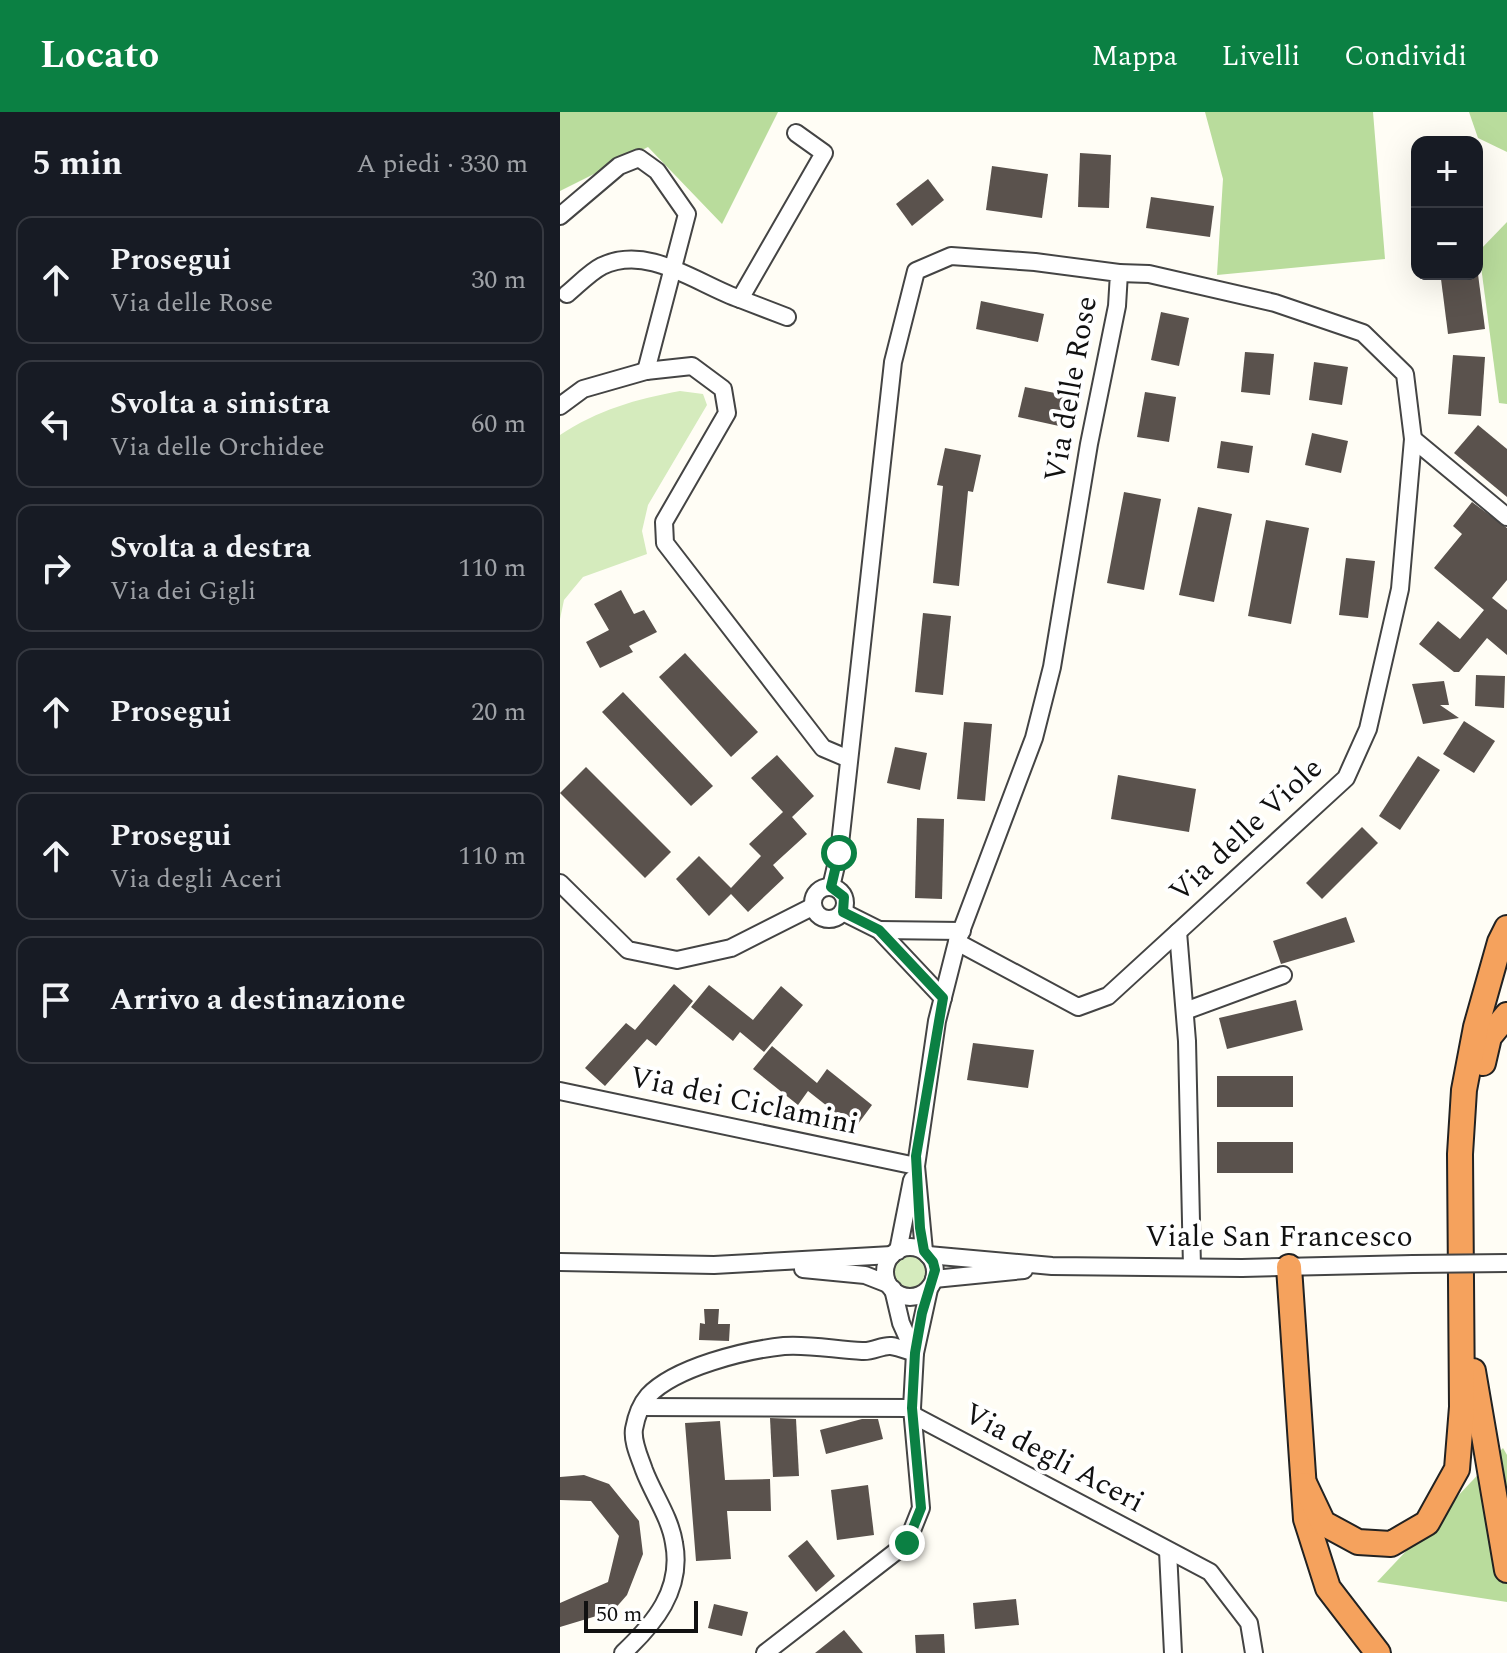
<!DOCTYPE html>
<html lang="it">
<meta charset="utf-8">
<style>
:root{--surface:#171b24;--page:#20242c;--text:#f1f3f6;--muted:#9ea1a6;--line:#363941;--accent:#0b8043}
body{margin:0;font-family:Spectral,serif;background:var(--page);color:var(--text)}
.controls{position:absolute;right:24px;top:24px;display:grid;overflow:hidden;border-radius:16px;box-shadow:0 8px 32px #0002}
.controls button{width:72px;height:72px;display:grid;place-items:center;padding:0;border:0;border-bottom:2px solid var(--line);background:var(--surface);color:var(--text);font:40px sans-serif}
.scale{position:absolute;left:24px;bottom:20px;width:114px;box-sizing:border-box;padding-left:8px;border:4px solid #111;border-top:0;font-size:22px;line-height:28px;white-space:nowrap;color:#111;-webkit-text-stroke:6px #fff;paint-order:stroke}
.stop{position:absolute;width:24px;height:24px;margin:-18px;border:6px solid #0b8043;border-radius:50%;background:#fff}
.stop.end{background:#0b8043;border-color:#fff;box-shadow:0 2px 8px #0008}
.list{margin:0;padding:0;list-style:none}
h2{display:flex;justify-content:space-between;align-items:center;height:104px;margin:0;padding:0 32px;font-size:34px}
h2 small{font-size:26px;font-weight:400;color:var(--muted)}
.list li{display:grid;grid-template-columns:52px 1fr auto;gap:24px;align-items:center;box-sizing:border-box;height:128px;margin:0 16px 16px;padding:0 16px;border:2px solid var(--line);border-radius:16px}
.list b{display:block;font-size:30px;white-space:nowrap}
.list p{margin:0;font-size:26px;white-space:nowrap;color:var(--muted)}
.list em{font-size:26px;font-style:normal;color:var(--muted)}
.icon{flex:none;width:44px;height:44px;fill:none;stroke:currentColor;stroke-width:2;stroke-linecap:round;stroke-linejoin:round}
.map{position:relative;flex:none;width:947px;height:1541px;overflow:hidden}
header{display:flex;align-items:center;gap:48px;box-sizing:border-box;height:112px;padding:0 40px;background:var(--accent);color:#fff}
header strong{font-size:38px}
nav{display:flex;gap:44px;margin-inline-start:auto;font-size:28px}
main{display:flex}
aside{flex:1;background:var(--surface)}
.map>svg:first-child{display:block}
</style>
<header>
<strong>Locato</strong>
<nav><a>Mappa</a><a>Livelli</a><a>Condividi</a></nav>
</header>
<main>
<aside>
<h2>5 min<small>A piedi · 330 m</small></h2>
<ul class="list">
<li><svg class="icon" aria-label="ahead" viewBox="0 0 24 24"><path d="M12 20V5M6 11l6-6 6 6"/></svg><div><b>Prosegui</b><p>Via delle Rose</p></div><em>30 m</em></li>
<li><svg class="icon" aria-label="left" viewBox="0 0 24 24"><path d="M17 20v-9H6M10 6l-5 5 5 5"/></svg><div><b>Svolta a sinistra</b><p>Via delle Orchidee</p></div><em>60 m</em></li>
<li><svg class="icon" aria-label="right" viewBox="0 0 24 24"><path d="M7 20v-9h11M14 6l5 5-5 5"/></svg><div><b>Svolta a destra</b><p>Via dei Gigli</p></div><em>110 m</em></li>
<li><svg class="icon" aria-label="ahead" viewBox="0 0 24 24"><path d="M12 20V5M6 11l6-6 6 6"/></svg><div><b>Prosegui</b></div><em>20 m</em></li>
<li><svg class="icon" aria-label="ahead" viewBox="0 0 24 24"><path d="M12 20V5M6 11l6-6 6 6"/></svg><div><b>Prosegui</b><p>Via degli Aceri</p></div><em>110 m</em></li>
<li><svg class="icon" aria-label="arrive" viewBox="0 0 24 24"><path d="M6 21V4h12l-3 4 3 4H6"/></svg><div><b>Arrivo a destinazione</b></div></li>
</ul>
</aside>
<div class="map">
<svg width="947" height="1541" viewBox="0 0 947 1541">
<rect width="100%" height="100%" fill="#fffdf5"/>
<g fill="#d5ebbd">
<path d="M120,279L143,282L147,293L88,393L82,419L87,442L23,465L4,488L0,507V323C38,298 76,287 120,279Z"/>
<circle cx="349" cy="1159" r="18"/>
</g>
<g fill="#b9dc9c">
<polygon points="0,0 218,0 162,112 88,35 0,79"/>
<polygon points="645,0 813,0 825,147 657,163 663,67"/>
<polygon points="909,0 947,0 947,40 918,26"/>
<polygon points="947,110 947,292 939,291 919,139"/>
<polygon points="943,1336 947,1343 947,1490 817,1470"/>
</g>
<g fill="#5a524d">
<polygon points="520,41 551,43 549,96 518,95"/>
<polygon points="432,54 488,62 482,106 426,98"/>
<polygon points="368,67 384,88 352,114 336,92"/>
<polygon points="591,85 654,94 650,125 586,116"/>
<polygon points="918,162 925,217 888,222 881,167"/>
<polygon points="421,189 484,202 478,230 416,217"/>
<polygon points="601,200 629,206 619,254 591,248"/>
<polygon points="685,240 714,242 710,283 681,280"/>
<polygon points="893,243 925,245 921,304 888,302"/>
<polygon points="754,250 788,255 782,293 749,288"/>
<polygon points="465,275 505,283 499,314 458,305"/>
<polygon points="585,280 616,285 609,330 577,325"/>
<polygon points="918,313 947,337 947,385 894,341"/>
<polygon points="752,321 788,329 781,361 745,353"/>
<polygon points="661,329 693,334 689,361 657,356"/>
<polygon points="385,336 421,343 413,380 408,379 399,474 373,471 383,374 377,373"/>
<polygon points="564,380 601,387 584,478 547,471"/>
<polygon points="912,390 947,416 947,468 932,486 947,498 947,543 927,526 899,560 894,560 859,532 878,509 900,527 924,498 874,456 902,422 893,414"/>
<polygon points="638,395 672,402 654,490 619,483"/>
<polygon points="706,408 749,416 731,512 688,504"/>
<polygon points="786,446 815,449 808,506 779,503"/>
<polygon points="61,478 74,502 84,498 97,520 69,534 73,540 40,556 26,530 49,518 34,492"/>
<polygon points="363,501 391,504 383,583 355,580"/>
<polygon points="125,541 198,620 171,645 99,565"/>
<polygon points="916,563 945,564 944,596 915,594"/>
<polygon points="884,569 889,593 880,593 899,606 863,612 852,572"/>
<polygon points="63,580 153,674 131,694 42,600"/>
<polygon points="904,609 935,629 914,661 883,642"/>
<polygon points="404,610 432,612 425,689 397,687"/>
<polygon points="335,635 367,641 360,678 327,671"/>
<polygon points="217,643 254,684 232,705 247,722 213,753 224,766 188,800 171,782 149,804 116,767 139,744 171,776 201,744 189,732 223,700 191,666"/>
<polygon points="858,644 880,658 840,718 819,704"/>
<polygon points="26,655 111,740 85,766 0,681"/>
<polygon points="558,663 636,677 629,720 551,707"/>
<polygon points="357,706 384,707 382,787 355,786"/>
<polygon points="802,715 818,731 762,787 746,771"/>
<polygon points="786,805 795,830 721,852 713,829"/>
<polygon points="114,872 133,889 96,934 87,927 45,974 25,956 66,911 75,918"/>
<polygon points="149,873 193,908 221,874 243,893 204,940 180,920 173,929 131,895"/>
<polygon points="736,888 743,918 667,937 659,906"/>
<polygon points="413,931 474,938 468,976 407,968"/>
<polygon points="212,934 257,971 267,957 312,993 295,1016 248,979 238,993 193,957"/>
<rect x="657" y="964" width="76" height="31"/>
<rect x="657" y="1030" width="76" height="31"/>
<polygon points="144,1197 159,1197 158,1212 170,1212 169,1229 139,1228 140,1211 145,1212"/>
<polygon points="210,1306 236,1307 239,1364 213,1365"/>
<polygon points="302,1307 318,1307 323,1327 266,1342 260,1318"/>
<polygon points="160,1309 165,1368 210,1367 211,1399 167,1399 171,1447 136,1449 125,1311"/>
<polygon points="24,1363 49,1372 79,1409 83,1442 67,1483 53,1499 0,1515 0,1491 48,1470 59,1424 31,1389 0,1388 0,1365"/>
<polygon points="308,1373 314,1423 277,1428 271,1378"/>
<polygon points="247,1428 275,1464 256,1480 228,1444"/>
<polygon points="456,1487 459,1513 415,1517 413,1491"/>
<polygon points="154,1492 188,1500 182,1524 148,1516"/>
<polygon points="284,1518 303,1541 255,1541"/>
<polygon points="384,1522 385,1541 356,1541 355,1523"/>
</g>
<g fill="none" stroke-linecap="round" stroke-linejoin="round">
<g stroke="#444" stroke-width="20">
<g id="minor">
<polyline points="0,104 59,54 79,46 97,59 127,102 86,259"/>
<path d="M7,182C18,173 30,160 42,154C89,132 137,172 180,187L264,41L236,21"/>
<polyline points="180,187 227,205"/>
<polyline points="0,294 23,277 86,259 132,254 163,277 167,301 104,410 105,431 263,636 289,647"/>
<polyline points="853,327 947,405"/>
<polyline points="0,771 68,838 117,848 171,836 252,795"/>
<circle cx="269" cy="791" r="16"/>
<polyline points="271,775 279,741 333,250 356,159 391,144 475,150 559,161 557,194 529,332 492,555 474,626 397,830 377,909 356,1054 364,1139"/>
<polyline points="283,800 319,818 383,886"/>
<polyline points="319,818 402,819"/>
<polyline points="618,820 627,929 632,1155"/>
<polyline points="397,830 518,895 548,884 786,666 808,617 840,477 853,327 845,262 803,221 715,191 589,162 559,161"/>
<polyline points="625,899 723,863"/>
<polyline points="0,979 356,1054"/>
<circle cx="350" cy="1160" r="25"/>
<polyline points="338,1139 352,1068"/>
<polyline points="368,1143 492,1154 682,1156 853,1152"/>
<polyline points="0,1150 154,1153 332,1143"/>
<polyline points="243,1157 305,1163 328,1172"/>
<polyline points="374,1167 464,1158"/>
<polyline points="333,1177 341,1211 354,1240"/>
<polyline points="82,1295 352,1296"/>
<polyline points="353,1303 650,1460 689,1511 694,1541"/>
<polyline points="608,1439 613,1541"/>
<path d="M63,1541C94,1512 123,1478 114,1431C110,1405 93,1382 84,1358C80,1346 72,1330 74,1317C76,1306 81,1292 88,1284C115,1255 186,1238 224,1234C249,1232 277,1238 302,1239C313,1240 322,1233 331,1234C339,1235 348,1239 355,1241"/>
<polyline points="205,1541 347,1431 361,1396 352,1296 355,1241 369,1177"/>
</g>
</g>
<g stroke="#222" stroke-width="28">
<g id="highway">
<polyline points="923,951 929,925 947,903"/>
<polyline points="729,1155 746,1407 768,1476 818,1541"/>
<polyline points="913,1259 947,1458"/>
<polyline points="745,1373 763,1411 798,1430 831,1432 867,1411 897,1357 902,1295 900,1042 904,978 916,915 940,830 947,816"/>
</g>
</g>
<use href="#minor" stroke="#fff" stroke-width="16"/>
<use href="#highway" stroke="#f5a25d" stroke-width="24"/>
<g stroke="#444" stroke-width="20" stroke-linecap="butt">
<polyline id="minor-bridge" points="853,1152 947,1151"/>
</g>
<use href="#minor-bridge" stroke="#fff" stroke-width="16"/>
</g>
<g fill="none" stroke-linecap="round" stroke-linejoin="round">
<polyline stroke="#0b8043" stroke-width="10" points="279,741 271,775 284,785 283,800 319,818 383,886 356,1044 360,1116 364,1139 373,1150 375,1158 362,1201 355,1241 352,1296 361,1396 347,1431"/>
</g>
<g text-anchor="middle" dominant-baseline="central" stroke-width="8" stroke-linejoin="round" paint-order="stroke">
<g font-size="30" fill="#111" stroke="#fff">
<text transform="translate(511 277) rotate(-80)">Via delle Rose</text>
<text transform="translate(686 718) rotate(-43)">Via delle Viole</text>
<text transform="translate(184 989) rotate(12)">Via dei Ciclamini</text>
<text x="719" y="1125">Viale San Francesco</text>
<text transform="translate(494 1346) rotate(28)">Via degli Aceri</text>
</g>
</g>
</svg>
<div class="controls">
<button>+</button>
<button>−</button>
</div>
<div class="scale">50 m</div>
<div class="stop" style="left:279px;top:741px"></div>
<div class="stop end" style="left:347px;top:1431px"></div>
</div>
</main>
